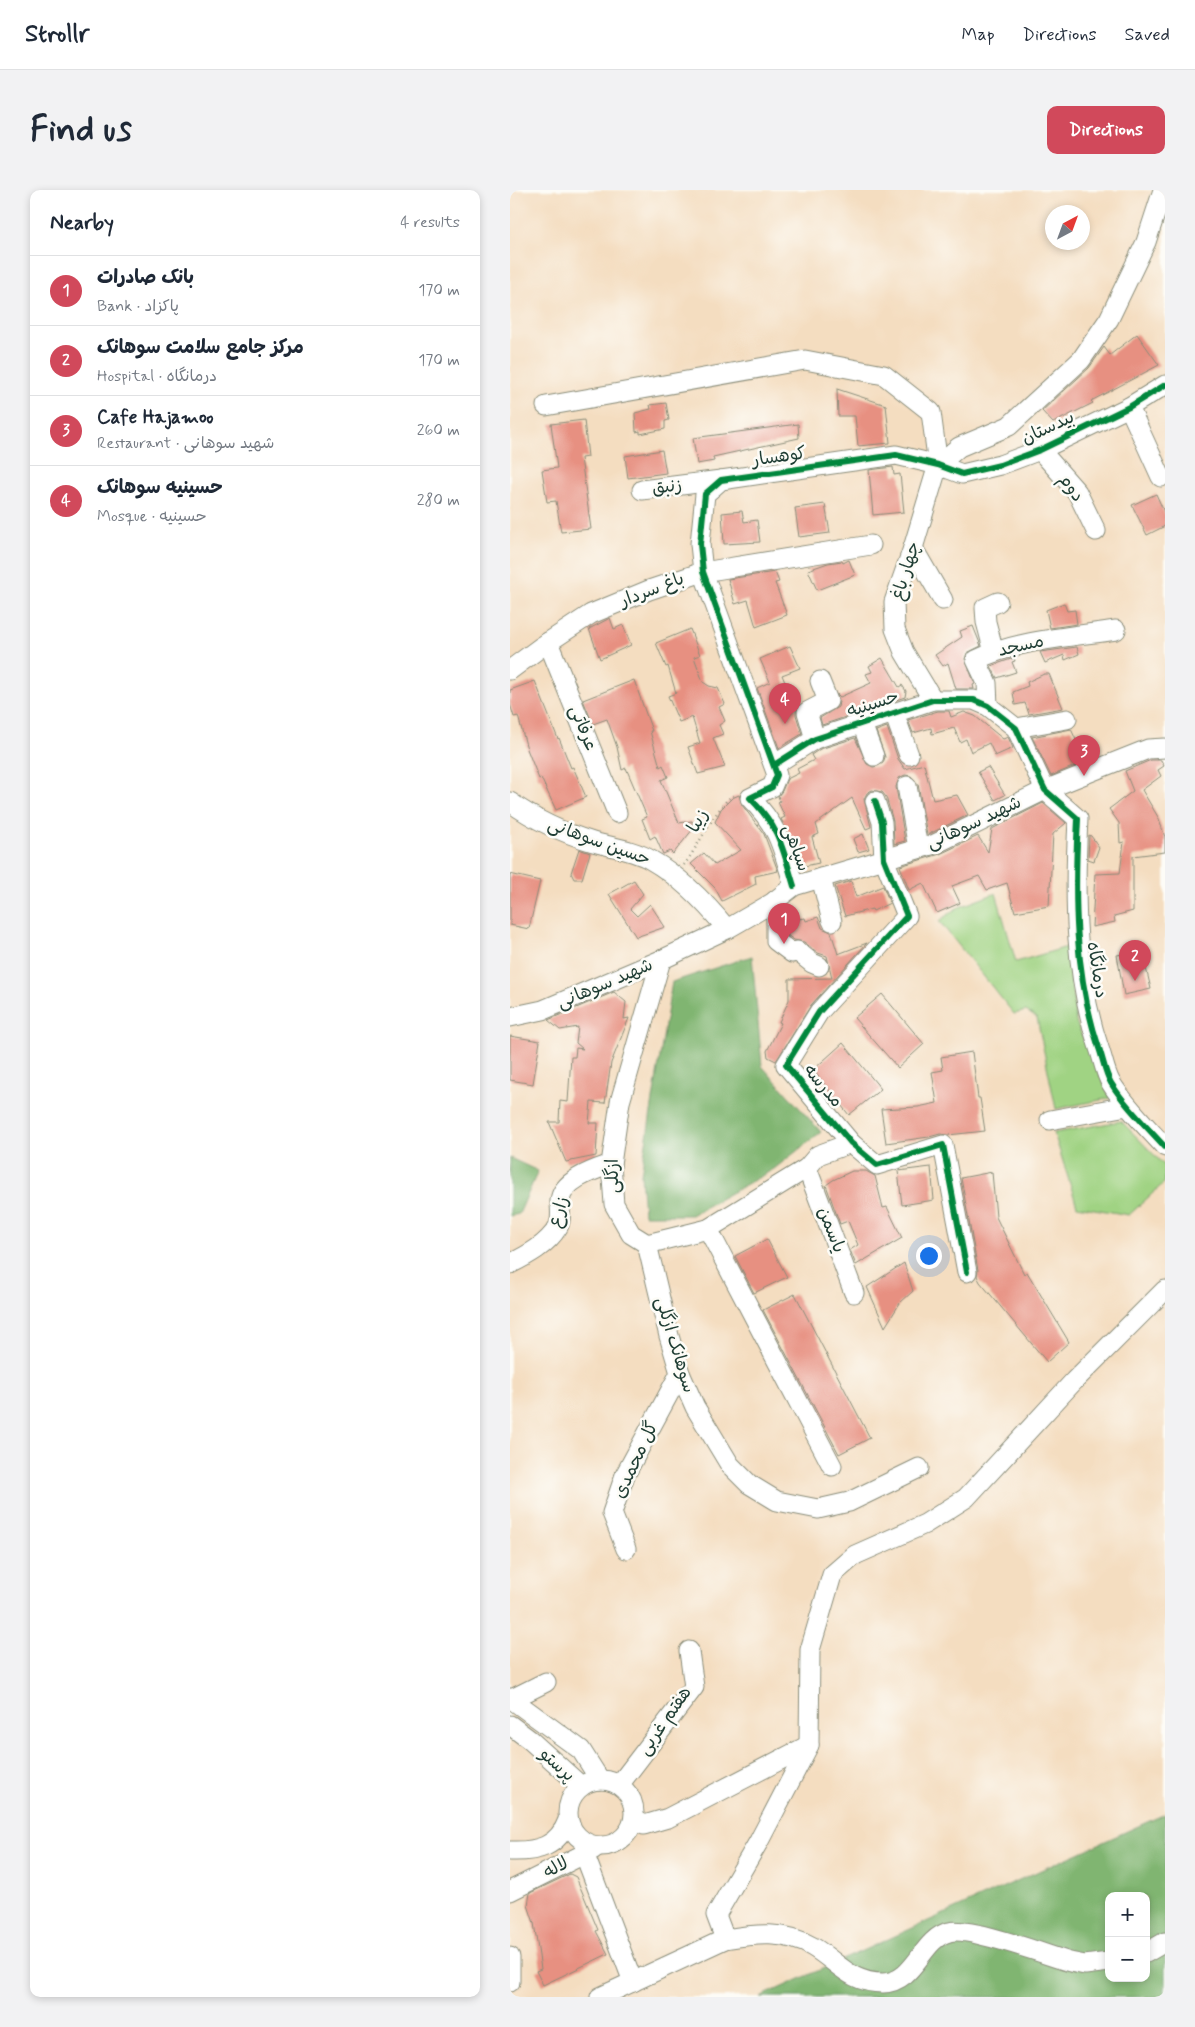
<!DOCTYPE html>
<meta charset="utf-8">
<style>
:root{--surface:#fff;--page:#f2f2f3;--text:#1f2937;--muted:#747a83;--line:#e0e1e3;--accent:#d1495b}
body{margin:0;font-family:Mynerve,"Playpen Sans Arabic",sans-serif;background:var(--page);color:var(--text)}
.controls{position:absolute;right:15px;bottom:15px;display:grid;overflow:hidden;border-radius:10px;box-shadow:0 2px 8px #0003}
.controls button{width:45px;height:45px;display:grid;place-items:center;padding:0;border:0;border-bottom:1px solid var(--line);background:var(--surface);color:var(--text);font:25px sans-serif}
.compass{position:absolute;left:535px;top:15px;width:45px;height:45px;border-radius:50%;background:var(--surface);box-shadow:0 2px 8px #0003;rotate:41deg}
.you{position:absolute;left:418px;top:1065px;width:18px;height:18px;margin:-12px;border:4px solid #fff;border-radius:50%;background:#1a73e8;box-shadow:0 0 0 8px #1a73e833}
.badge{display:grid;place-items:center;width:32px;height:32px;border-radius:50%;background:var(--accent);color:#fff;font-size:16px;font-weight:700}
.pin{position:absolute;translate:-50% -41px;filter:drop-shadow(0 1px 2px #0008)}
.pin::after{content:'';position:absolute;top:26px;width:18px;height:15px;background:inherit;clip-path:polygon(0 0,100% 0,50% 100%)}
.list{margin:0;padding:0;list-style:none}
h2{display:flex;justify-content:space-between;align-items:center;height:65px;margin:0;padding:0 20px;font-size:21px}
h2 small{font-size:16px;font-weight:400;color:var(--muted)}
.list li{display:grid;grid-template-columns:32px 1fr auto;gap:15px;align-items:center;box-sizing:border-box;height:70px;padding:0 20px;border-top:1px solid var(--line)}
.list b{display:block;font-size:19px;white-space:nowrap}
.list p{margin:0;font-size:16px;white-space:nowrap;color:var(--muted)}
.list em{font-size:16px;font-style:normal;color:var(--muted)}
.map{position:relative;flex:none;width:655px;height:1807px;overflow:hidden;border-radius:10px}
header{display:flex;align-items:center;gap:30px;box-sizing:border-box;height:70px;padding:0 25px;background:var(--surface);border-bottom:1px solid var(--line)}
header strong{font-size:24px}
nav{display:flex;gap:28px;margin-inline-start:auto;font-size:18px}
.intro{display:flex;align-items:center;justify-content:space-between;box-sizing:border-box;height:120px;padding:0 30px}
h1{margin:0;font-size:35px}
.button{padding:12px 22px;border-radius:10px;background:var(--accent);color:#fff;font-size:18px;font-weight:700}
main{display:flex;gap:30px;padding:0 30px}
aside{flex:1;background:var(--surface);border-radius:10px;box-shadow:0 2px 8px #0003}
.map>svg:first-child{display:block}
</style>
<header>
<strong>Strollr</strong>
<nav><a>Map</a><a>Directions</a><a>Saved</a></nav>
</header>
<div class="intro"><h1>Find us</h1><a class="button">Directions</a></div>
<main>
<aside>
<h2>Nearby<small>4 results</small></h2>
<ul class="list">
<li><span class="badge">1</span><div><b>بانک صادرات</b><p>Bank · پاکزاد</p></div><em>170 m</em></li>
<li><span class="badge">2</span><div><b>مرکز جامع سلامت سوهانک</b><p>Hospital · درمانگاه</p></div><em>170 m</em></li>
<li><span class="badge">3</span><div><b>Cafe Hajamoo</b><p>Restaurant · شهید سوهانی</p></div><em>260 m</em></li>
<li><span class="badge">4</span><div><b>حسینیه سوهانک</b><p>Mosque · حسینیه</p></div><em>280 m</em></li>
</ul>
</aside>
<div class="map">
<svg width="655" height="1807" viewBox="0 0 655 1807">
<rect width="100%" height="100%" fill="#fdfcf7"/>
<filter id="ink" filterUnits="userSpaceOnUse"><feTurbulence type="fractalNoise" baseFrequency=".02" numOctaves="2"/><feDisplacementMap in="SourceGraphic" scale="10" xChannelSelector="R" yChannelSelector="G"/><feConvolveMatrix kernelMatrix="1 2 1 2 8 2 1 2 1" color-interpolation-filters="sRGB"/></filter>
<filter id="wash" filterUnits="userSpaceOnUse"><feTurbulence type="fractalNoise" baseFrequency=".0096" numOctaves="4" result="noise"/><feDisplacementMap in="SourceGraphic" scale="20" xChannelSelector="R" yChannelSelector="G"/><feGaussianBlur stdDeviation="1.12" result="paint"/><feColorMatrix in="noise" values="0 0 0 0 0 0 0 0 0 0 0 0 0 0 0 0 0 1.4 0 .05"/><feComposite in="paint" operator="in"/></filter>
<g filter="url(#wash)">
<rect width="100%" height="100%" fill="#f4ddc0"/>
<g fill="#a0d383" stroke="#60885c">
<polygon points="486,703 506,772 557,757 566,832 600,908 546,919 527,828 516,821 504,824 429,731 447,718"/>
<polygon points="611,931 655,976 655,992 619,1025 567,1016 544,943"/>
</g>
<g fill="#80b571" stroke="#507952" fill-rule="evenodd">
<polygon points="242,766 252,876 311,942 264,979 181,1025 134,1025 131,984 162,792"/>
<polygon points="0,968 28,981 9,1024 0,1026"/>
<path d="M655,1624V1807H250ZM599,1706H636V1788H599Z"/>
</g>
<g id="blocks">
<g fill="#e79081">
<polygon points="627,144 649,175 581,211 583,213 543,233 532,221 579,178 594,157 600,165"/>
<polygon points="327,199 376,215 380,253 348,256 345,226 328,226"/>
<polygon points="156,213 159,230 155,231 155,239 130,244 130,241 126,242 125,223 141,219 140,215"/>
<polygon points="74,230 78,267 71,268 81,339 51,342 46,311 37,312 32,280 47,278 41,234"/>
<polygon points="288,234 289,248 203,267 204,271 187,274 183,248"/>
<polygon points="152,260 156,283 118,288 115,266"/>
<polygon points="383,277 384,285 390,284 394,322 363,325 359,280"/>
<polygon points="646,304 655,324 655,336 637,345 622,315"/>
<polygon points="315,314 320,343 289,347 285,318"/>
<polygon points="232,321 234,332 247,330 250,352 214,354 212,323"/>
<polygon points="339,370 345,385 307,400 298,380 318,373 332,371 333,373"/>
<polygon points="265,382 269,392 265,393 277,425 246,437 238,410 225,414 218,389"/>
<polygon points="554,413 557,421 565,420 567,434 540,438 536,420"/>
<polygon points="100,428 104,439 113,435 121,455 90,469 79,439"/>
<polygon points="463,436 471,456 457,463 455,469 465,494 463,495 464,499 446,499 438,473 433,476 425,465 452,447 450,441"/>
<polygon points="180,439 190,465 184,467 193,492 199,496 208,498 215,514 209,517 215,531 209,535 213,544 203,548 215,577 188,584 178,557 190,553 182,527 169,532 158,506 166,503 158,476 156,477 146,453"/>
<polygon points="280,456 290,478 272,485 286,519 286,525 292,544 269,558 247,498 260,492 250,469"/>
<polygon points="567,457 569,464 555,470 554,465 535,473 530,462"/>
<polygon points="372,468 389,497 392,495 396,501 395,507 312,535 310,528 328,517 329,512 327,504 330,507 361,493 356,484 362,482 359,476"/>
<polygon points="504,468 505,471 502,472 506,482 487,488 481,476"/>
<polygon points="534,484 539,484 553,518 519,524 515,513 505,515 503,502 518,496 517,492"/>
<polygon points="124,490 142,541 140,541 150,577 153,575 158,587 151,590 169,633 182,631 183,639 163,664 160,661 153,664 145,646 140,649 132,629 137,627 116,578 112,580 107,557 97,529 83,534 73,510"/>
<polygon points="25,491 48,549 49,548 61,578 63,577 76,607 46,620 31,588 29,589 17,559 8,526 4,527 0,514 0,500"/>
<polygon points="428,521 439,521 441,527 454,522 465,526 493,549 498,547 503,558 485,566 479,553 461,562 456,549 450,552 444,538 422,544 421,538 403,543 398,530"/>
<polygon points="377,537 388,569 395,579 414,574 423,610 447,605 458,625 417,645 408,594 401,586 395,585 389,588 386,597 395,651 384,654 383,631 376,607 372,602 362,600 357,603 354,609 361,637 356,639 342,608 306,634 309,644 302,647 309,673 290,677 279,645 271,629 275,627 268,612 270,611 268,606 272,601 277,589 289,583 287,579 304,570 301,565 310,559 345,548 357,574 363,577 368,576 373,573 375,567 366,541"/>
<polygon points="561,539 567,552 564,553 572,573 541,586 522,547"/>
<polygon points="641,570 651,570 654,576 648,580 651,586 632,600 648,627 655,647 655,662 623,666 623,721 604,726 605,732 582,737 585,684 610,683 614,652 610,653 609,633 599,619 623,601 615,581"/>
<polygon points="478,577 495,605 485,610 468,582"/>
<polygon points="229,605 232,615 254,644 268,681 245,686 246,694 212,711 205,698 181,674 194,663 205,675 231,660 205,632 211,619 222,608"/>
<polygon points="533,613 556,633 543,644 539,716 505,722 497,693 477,700 469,686 442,696 450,713 427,723 413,693 399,700 390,676 430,664 468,646 478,662 482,639"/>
<polygon points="353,644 359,659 348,662 343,649"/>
<polygon points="579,645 581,646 589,657 584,671 578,669"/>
<polygon points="69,659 80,663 72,689 64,689 61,683"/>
<polygon points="0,684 30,691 19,739 0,735"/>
<polygon points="124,690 133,704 120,719 127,726 140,714 155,737 126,747 99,704"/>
<polygon points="341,691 346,707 373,696 380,713 363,721 362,719 335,726 325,696"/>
<polygon points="308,727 312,738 321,742 328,764 357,753 301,815 266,871 258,867 257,861 271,833 269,832 279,810 279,789 322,788 317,766 308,763 294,752 284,750 277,745 277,731 295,728 296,731"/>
<polygon points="632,761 641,799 614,805 607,765"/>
<polygon points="104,802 116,812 114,829 119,828 101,873 95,913 81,912 79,933 88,933 86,966 56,972 39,932 49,932 50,911 58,912 61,867 65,867 66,858 73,859 66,853 68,837 50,840 38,830"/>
<polygon points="372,804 414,854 388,878 344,828"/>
<polygon points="0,846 30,851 23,894 0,890"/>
<polygon points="333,853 371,899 339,925 303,880"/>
<polygon points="462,862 468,908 470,908 475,941 438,945 430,944 419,947 376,953 371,919 408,917 427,913 422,882 433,880 431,867"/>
<polygon points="421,977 424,1010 392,1015 388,981"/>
<polygon points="342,981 356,981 365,986 373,1018 377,1017 392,1048 346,1075 340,1060 348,1055 338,1031 330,1034 316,995 323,990"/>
<polygon points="482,982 486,1027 514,1084 517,1082 559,1152 537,1172 470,1092 467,1086 468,1080 451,988"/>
<polygon points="257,1049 277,1087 244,1103 225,1066"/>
<polygon points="394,1073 403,1101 390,1113 375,1137 357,1097"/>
<polygon points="285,1104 360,1248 329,1264 253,1120"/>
<polygon points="60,1684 66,1687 88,1740 86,1741 98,1764 33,1795 26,1781 31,1779 24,1733 18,1715 20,1703"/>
</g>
</g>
</g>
<g filter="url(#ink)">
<use href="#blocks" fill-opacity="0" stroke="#8a8d7a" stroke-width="1"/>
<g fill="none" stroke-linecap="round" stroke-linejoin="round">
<g stroke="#8a8d7a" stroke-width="21">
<g id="minor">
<polyline points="36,216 295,170 374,185 421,222 428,275 403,358 384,412 385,439 394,462 423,510"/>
<polyline points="619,217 651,287"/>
<polyline points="530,260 567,302 586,341"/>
<polyline points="428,275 449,257 499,236 571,170 599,129 636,52 653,0"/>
<polyline points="132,300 211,290"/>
<polyline points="403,358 433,410"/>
<polyline points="38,452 107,623"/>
<polyline points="484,462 476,432 475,418 488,412"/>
<polyline points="0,480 31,457 81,424 139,400 193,382 361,355"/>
<path d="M478,516L477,493L466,470C508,450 559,447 606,440"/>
<polyline points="384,523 399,565"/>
<polyline points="352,534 364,566"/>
<polyline points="506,538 557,529"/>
<polyline points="305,549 297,522 318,511 310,491"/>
<path d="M264,575L305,549L423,510H464L478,516L506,538L535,600L568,629C564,706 564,784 589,858C593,869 595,883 601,893C616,917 636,936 655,957"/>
<polyline points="397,596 408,658"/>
<polyline points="365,611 372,632 374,669 397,726 309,822 276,875 341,953 367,975 433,955 457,1082"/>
<path d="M0,612C25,630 53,643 83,652C101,657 124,660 141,670C171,687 195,712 217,739"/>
<polyline points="311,688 322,731"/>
<path d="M284,696C272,657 270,638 240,608L262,597L267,585L193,382L190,354L195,304L211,290L386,265L428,275L452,284L490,275L530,260L619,217L655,195"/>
<polyline points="266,710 266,751 282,763 287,761 302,773 309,776"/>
<polyline points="151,770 110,912 101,974 104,1014 121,1044 137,1054 198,1039 297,978 308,965 341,953"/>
<polyline points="0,827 33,820 151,770 217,739 262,713 284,696 425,654 535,600 638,559 655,558"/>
<polyline points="540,930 617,916"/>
<polyline points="297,978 344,1103"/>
<polyline points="198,1039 322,1276"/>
<polyline points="137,1054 159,1146 170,1183 185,1217 220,1275 239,1294 267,1311 308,1319 339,1312 409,1278"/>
<path d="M0,1074C18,1065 37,1055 48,1037C52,1030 50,1019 50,1011C52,990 84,980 101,974"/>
<polyline points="116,1359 102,1323 115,1285 170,1183"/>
<polyline points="0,1508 71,1560 90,1590"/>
<polyline points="2,1509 36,1492"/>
<polyline points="0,1535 20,1550 71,1596"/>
<circle cx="91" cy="1623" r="33"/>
<polyline points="109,1595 184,1497 179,1461"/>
<polyline points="124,1629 134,1635 158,1628 299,1555"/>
<path d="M0,1661C27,1662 48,1657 58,1630"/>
<polyline points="74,1663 123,1792"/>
<polyline points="0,1701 84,1659"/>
<polyline points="636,1763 655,1752"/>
<polyline points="0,1767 0,1792"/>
<path d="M599,1772L575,1775L560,1772C536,1765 459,1736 439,1742C411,1749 406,1792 373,1793C340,1793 328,1772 303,1757C275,1740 245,1744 215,1749L206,1725L249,1651L299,1555L300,1460L322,1385L345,1365L415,1334L456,1308L564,1191L655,1100"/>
<polyline points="90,1807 215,1749"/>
</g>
</g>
<path stroke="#8a8d7a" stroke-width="2.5" stroke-dasharray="1 4" stroke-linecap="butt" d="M174,675C187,659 210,609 226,604"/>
<use href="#minor" stroke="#fff" stroke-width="19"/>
<g stroke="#fdfcf7" stroke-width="9">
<g id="cycleway">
<path d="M264,575L305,549L423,510H464L478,516L506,538L535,600L568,629C564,706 564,784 589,858C593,869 595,883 601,893C616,917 636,936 655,957"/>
<polyline points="365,611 372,632 374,669 397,726 309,822 276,875 341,953 367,975 433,955 457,1082"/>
<path d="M284,696C272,657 270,638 240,608L262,597L267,585L193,382L190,354L195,304L211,290L386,265L428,275L452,284L490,275L530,260L619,217L655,195"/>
</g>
</g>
<use href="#cycleway" stroke="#00873e" stroke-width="6"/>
</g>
</g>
<g text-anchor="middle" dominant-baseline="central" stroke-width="5" stroke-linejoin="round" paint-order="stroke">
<g font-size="18" fill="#1f3d34" stroke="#fdfcf7">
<text transform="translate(538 238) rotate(-25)">بیدستان</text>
<text transform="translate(269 267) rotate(-8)">کوهسار</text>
<text transform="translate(157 297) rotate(-7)">زنبق</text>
<text transform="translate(561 298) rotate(54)">دوم</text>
<text transform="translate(396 381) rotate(-73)">چهار باغ</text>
<text transform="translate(142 400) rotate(-21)">باغ سردار</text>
<text transform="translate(511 456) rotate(-13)">مسجد</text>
<text transform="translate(363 514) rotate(-18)">حسینیه</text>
<text transform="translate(73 538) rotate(68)">عرفاتی</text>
<text transform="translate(188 631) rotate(-60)">زیبا</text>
<text transform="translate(464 633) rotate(-25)">شهید سوهانی</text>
<text transform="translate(89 652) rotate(20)">حسین سوهانی</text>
<text transform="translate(286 658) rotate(70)">سپاهی</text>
<text transform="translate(587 780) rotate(81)">درمانگاه</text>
<text transform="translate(95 794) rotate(-23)">شهید سوهانی</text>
<text transform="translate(313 896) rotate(50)">مدرسه</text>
<text transform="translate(103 986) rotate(-91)">ازگلی</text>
<text transform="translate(49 1022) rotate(-73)">زارع</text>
<text transform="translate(321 1040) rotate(69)">یاسمن</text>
<text transform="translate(165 1155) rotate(73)">سوهانک ازگلی</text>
<text transform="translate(126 1270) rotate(-65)">گل محمدی</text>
<text transform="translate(155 1531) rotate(-55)">هفتم غربی</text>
<text transform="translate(47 1575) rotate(42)">پرستو</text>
<text transform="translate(46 1678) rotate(-28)">لاله</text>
</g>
</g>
</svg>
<div class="controls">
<button>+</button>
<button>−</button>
</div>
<svg class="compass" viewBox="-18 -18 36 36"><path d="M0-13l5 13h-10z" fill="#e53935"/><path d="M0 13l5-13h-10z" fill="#747a83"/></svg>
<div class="you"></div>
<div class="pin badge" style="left:274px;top:754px">1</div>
<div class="pin badge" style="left:625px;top:791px">2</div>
<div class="pin badge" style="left:574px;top:586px">3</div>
<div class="pin badge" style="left:275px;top:534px">4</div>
</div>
</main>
